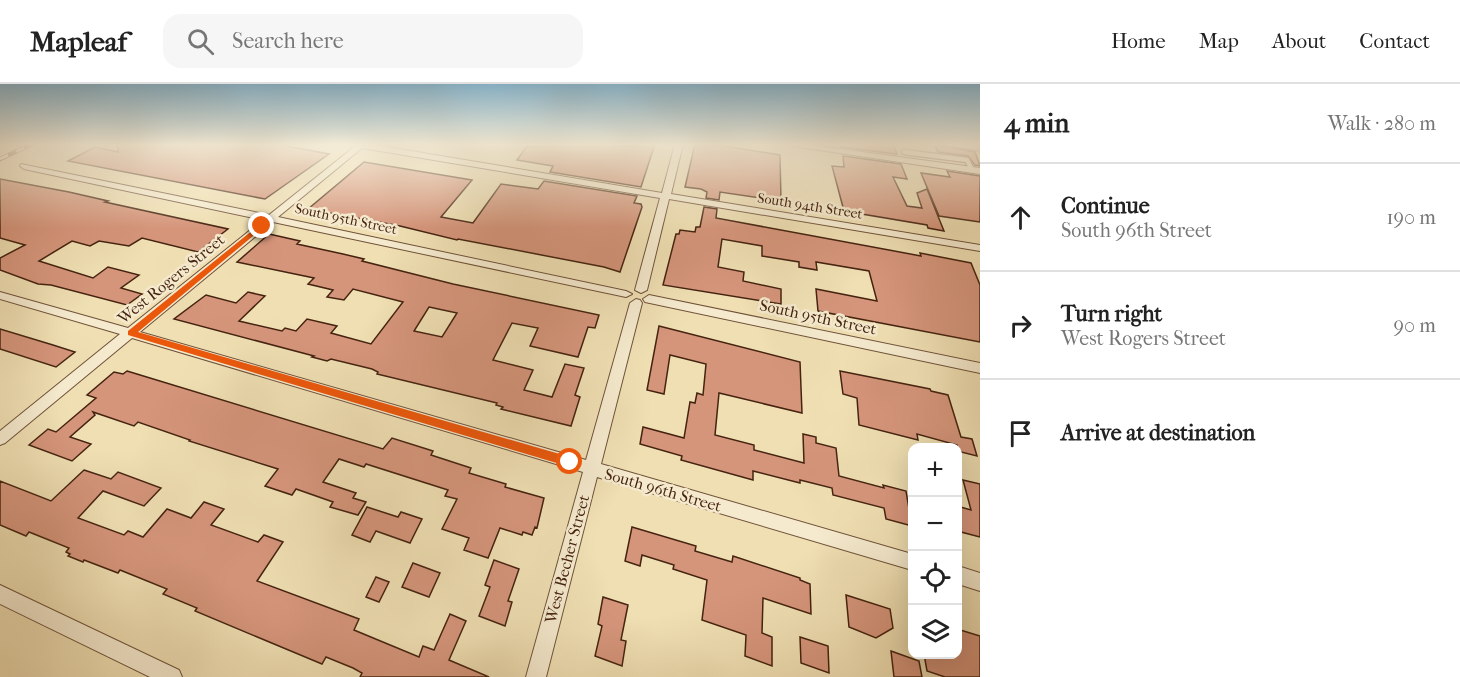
<!DOCTYPE html>
<meta charset="utf-8">
<style>
:root{--surface:#fff;--page:#f6f6f6;--text:#222;--muted:#767676;--line:#e0e0e0}
body{margin:0;font-family:"IM FELL French Canon",serif;background:var(--page);color:var(--text)}
.controls{position:absolute;right:18px;bottom:18px;display:grid;overflow:hidden;border-radius:12px;box-shadow:0 6px 24px #0002}
.controls button{width:54px;height:54px;display:grid;place-items:center;padding:0;border:0;border-bottom:2px solid var(--line);background:var(--surface);color:var(--text);font:30px sans-serif}
.stop{position:absolute;width:18px;height:18px;margin:-14px;border:4px solid #ea580c;border-radius:50%;background:#fff}
.stop.end{background:#ea580c;border-color:#fff;box-shadow:0 2px 6px #0008}
.list{margin:0;padding:0;list-style:none}
h2{display:flex;justify-content:space-between;align-items:center;height:78px;margin:0;padding:0 24px;font-size:26px}
h2 small{font-size:20px;font-weight:400;color:var(--muted)}
.list li{display:grid;grid-template-columns:39px 1fr auto;gap:18px;align-items:center;box-sizing:border-box;height:108px;padding:0 24px;border-top:2px solid var(--line)}
.list b{display:block;font-size:22px;white-space:nowrap}
.list p{margin:0;font-size:20px;white-space:nowrap;color:var(--muted)}
.list em{font-size:20px;font-style:normal;color:var(--muted)}
.icon{flex:none;width:33px;height:33px;fill:none;stroke:currentColor;stroke-width:2;stroke-linecap:round;stroke-linejoin:round}
.map{position:relative;flex:none;width:980px;height:593px;overflow:hidden}
header{display:flex;align-items:center;gap:36px;box-sizing:border-box;height:84px;padding:0 30px;background:var(--surface);border-bottom:2px solid var(--line)}
header strong{font-size:28px}
nav{display:flex;gap:33px;margin-inline-start:auto;font-size:21px}
.search{width:420px;height:54px;background:var(--page);display:flex;align-items:center;gap:15px;box-sizing:border-box;padding:0 21px;border-radius:18px;color:var(--muted);font-size:22px}
main{display:flex}
aside{flex:1;background:var(--surface)}
.map>svg:first-child{display:block}
</style>
<header>
<strong>Mapleaf</strong>
<div class="search"><svg class="icon" aria-label="search" viewBox="0 0 24 24"><circle cx="10" cy="10" r="6"/><path d="M15 15l6 6"/></svg>Search here</div>
<nav><a>Home</a><a>Map</a><a>About</a><a>Contact</a></nav>
</header>
<main>
<div class="map">
<svg width="980" height="593" viewBox="0 0 980 593">
<rect width="100%" height="100%" fill="#efdfb3"/>
<filter id="stains"><feTurbulence type="fractalNoise" baseFrequency=".00333" numOctaves="4"/><feColorMatrix values="0 0 0 0 .2 0 0 0 0 .09 0 0 0 0 .02 0 0 0 .5 -.17"/></filter>
<radialGradient id="worn" r=".72"><stop offset=".6" stop-color="#630" stop-opacity="0"/><stop offset="1" stop-color="#630" stop-opacity=".3"/></radialGradient>
<g fill="#d5957b" stroke="#452310" stroke-width="1.5" fill-rule="evenodd">
<polygon points="118,60 276,60 329,70 265,115 68,77 95,63 118,68"/>
<polygon points="537,60 636,62 637,60 655,60 641,103 550,88 553,82 517,76 527,62 537,63"/>
<polygon points="695,60 712,60 780,71 781,117 720,108 719,116 706,114 707,108 701,105 685,103"/>
<polygon points="841,60 893,60 897,70 841,63"/>
<polygon points="934,60 975,68 980,82 975,81 968,72 938,68"/>
<polygon points="843,72 901,80 907,95 893,93 907,122 922,124 917,109 927,105 944,147 928,144 927,141 844,127 832,82 844,83"/>
<polygon points="364,78 472,96 441,133 473,139 501,100 538,105 544,97 637,112 634,119 641,120 642,123 620,188 604,183 458,155 457,156 400,142 308,125"/>
<polygon points="947,87 980,92 980,138 939,132 921,89 950,93"/>
<polygon points="0,95 69,108 108,117 105,118 228,145 198,168 142,154 129,162 99,157 90,162 72,157 39,177 93,194 108,183 139,191 121,204 142,210 127,221 51,201 38,200 0,186 0,174 25,161 0,154"/>
<polygon points="704,123 717,125 716,134 889,166 921,172 920,169 971,179 980,201 980,258 818,227 816,205 877,217 869,187 816,178 817,186 799,183 799,178 762,172 762,162 722,155 718,183 744,188 743,197 781,205 781,220 663,201 676,150 679,150 680,146 695,148 696,143 700,143"/>
<path d="M269,150L300,157L297,160L343,170L364,175L362,177L453,200L599,231L595,244L588,243L578,273L530,262L538,244L512,239L493,276L533,286L524,306L552,313L565,280L584,284L575,311L580,313L571,342L501,325L503,323L496,321L497,319L377,290L378,288L372,285L331,275L327,277L312,273L314,272L174,235L206,211L236,219L248,208L265,212L239,237L282,247L285,244L296,247L307,235L337,242L331,249L371,260L403,218L353,205L344,216L327,213L333,206L308,200L314,194L237,178ZM429,223L457,229L442,253L414,247Z"/>
<polygon points="659,242 800,278 802,329 719,309 715,351 754,361 754,366 804,379 803,350 816,353 816,359 836,364 839,392 884,404 883,401 906,407 912,442 886,435 884,424 833,411 832,404 800,396 800,399 753,387 753,396 681,376 682,372 640,360 643,343 684,354 690,318 695,319 697,309 703,311 706,280 670,271 664,310 647,306"/>
<polygon points="0,245 53,261 75,268 56,283 0,265"/>
<polygon points="127,287 383,365 392,354 433,367 431,371 471,384 469,389 506,400 505,403 544,414 537,444 535,443 532,451 523,448 522,451 500,444 488,474 464,466 469,454 442,445 457,415 445,412 448,406 366,380 364,383 339,375 323,398 356,409 353,414 366,418 358,431 330,423 333,418 296,405 292,411 265,402 278,385 189,357 190,356 138,338 134,342 93,328 95,331 70,353 91,360 72,377 29,361 48,345 56,348 96,314 87,311 114,288 123,290"/>
<polygon points="840,287 930,305 931,307 948,311 961,353 972,355 977,372 957,367 957,361 917,350 918,356 859,341 857,314 843,310"/>
<polygon points="84,386 111,395 118,388 161,404 144,422 103,407 78,434 124,451 128,447 143,453 167,425 191,434 204,418 224,425 211,441 258,458 264,451 283,458 257,497 359,535 354,546 419,573 423,562 434,566 450,530 466,537 449,576 489,593 360,593 362,589 353,584 326,573 322,580 195,527 197,524 163,510 167,505 120,486 118,489 84,476 83,478 68,472 70,470 66,468 69,464 29,448 26,452 0,441 0,397 51,417"/>
<polygon points="963,396 980,400 980,453 961,448 957,443 957,422 971,426"/>
<polygon points="367,423 398,433 401,428 422,435 410,459 376,447 370,458 352,451"/>
<polygon points="632,443 696,462 695,467 732,478 733,472 800,494 800,496 810,500 811,530 763,514 762,549 772,553 772,582 745,572 746,551 702,536 707,496 673,485 674,481 642,471 640,482 625,477"/>
<polygon points="494,476 519,485 508,517 512,518 505,542 479,532 490,503 485,501"/>
<polygon points="413,479 440,489 429,513 402,503"/>
<polygon points="376,493 389,498 379,518 366,513"/>
<polygon points="846,511 890,525 893,544 876,554 849,543"/>
<polygon points="603,513 628,521 621,556 626,557 622,582 595,572 602,542 598,540"/>
<polygon points="957,545 980,552 980,593 945,593 927,587 924,570 957,570"/>
<polygon points="800,553 828,562 829,589 801,579"/>
<polygon points="891,567 919,577 922,593 894,593"/>
</g>
<g fill="none" stroke-linecap="round" stroke-linejoin="round">
<g stroke="#705239" stroke-width="7">
<g id="lane">
<polyline points="949,60 980,64"/>
<polyline points="904,68 967,76 972,86"/>
</g>
</g>
<g stroke="#705239" stroke-width="2">
<g id="street">
<polygon points="348,60 369,60 662,109 675,60 683,60 671,110 980,161 980,167 669,115 647,206 641,209 635,206 660,114 362,64 278,133 626,207 632,210 626,213 273,138 140,248 586,376 630,219 636,215 640,216 642,219 601,380 912,470 912,486 597,393 546,593 526,593 583,388 132,254 5,359 0,361 0,347 120,250 0,215 0,208 128,244 263,136 24,85 20,82 21,80 269,131 354,63"/>
<polygon points="779,60 804,60 980,84 980,90"/>
<polygon points="649,211 980,279 980,289 645,218 643,215"/>
<polygon points="958,482 980,489 980,507 958,500"/>
<polygon points="0,501 179,586 182,593 150,593 0,520"/>
</g>
</g>
<use href="#lane" stroke="#f5eace" stroke-width="4.5"/>
<use href="#street" fill="#f5eace" fill-rule="evenodd"/>
<g stroke="#452310" stroke-width="4.5">
<polyline id="rail" points="0,75 32,60"/>
</g>
<use href="#rail" stroke="#f5eace" stroke-width="3" stroke-dasharray="9" stroke-linecap="butt"/>
</g>
<linearGradient id="sky" x2="0" y2="1"><stop stop-color="#89b8d1"/><stop offset="0.42" stop-color="#f8f1dd"/><stop offset="1" stop-color="#f8f1dd" stop-opacity="0"/></linearGradient>
<rect width="980" height="144" fill="url(#sky)"/>
<polygon fill="#ea580c" points="259,141 265,142 138,248 570,373 574,375 574,381 570,383 128,251 128,247"/>
<g text-anchor="middle" dominant-baseline="central" stroke-width="5" stroke-linejoin="round" paint-order="stroke">
<g font-size="14" fill="#452310" stroke="#f5eace">
<text transform="translate(810 122) rotate(9)">South 94th Street</text>
<text transform="translate(346 135) rotate(12)">South 95th Street</text>
</g>
<g font-size="16" fill="#452310" stroke="#f5eace">
<text transform="translate(171 195) rotate(-39)">West Rogers Street</text>
<text transform="translate(818 233) rotate(12)">South 95th Street</text>
<text transform="translate(663 406) rotate(16)">South 96th Street</text>
<text transform="translate(567 475) rotate(-75)">West Becher Street</text>
</g>
</g>
<rect width="100%" height="100%" filter="url(#stains)"/>
<rect width="100%" height="100%" fill="url(#worn)"/>
</svg>
<div class="controls">
<button>+</button>
<button>−</button>
<button><svg class="icon" aria-label="locate" viewBox="0 0 24 24"><circle cx="12" cy="12" r="6"/><path d="M12 2v4M12 18v4M2 12h4M18 12h4"/></svg></button>
<button><svg class="icon" aria-label="layers" viewBox="0 0 24 24"><path d="M12 4l9 5-9 5-9-5zM3 14l9 5 9-5"/></svg></button>
</div>
<div class="stop" style="left:570px;top:378px"></div>
<div class="stop end" style="left:262px;top:142px"></div>
</div>
<aside>
<h2>4 min<small>Walk · 280 m</small></h2>
<ul class="list">
<li><svg class="icon" aria-label="ahead" viewBox="0 0 24 24"><path d="M12 20V5M6 11l6-6 6 6"/></svg><div><b>Continue</b><p>South 96th Street</p></div><em>190 m</em></li>
<li><svg class="icon" aria-label="right" viewBox="0 0 24 24"><path d="M7 20v-9h11M14 6l5 5-5 5"/></svg><div><b>Turn right</b><p>West Rogers Street</p></div><em>90 m</em></li>
<li><svg class="icon" aria-label="arrive" viewBox="0 0 24 24"><path d="M6 21V4h12l-3 4 3 4H6"/></svg><div><b>Arrive at destination</b></div></li>
</ul>
</aside>
</main>
